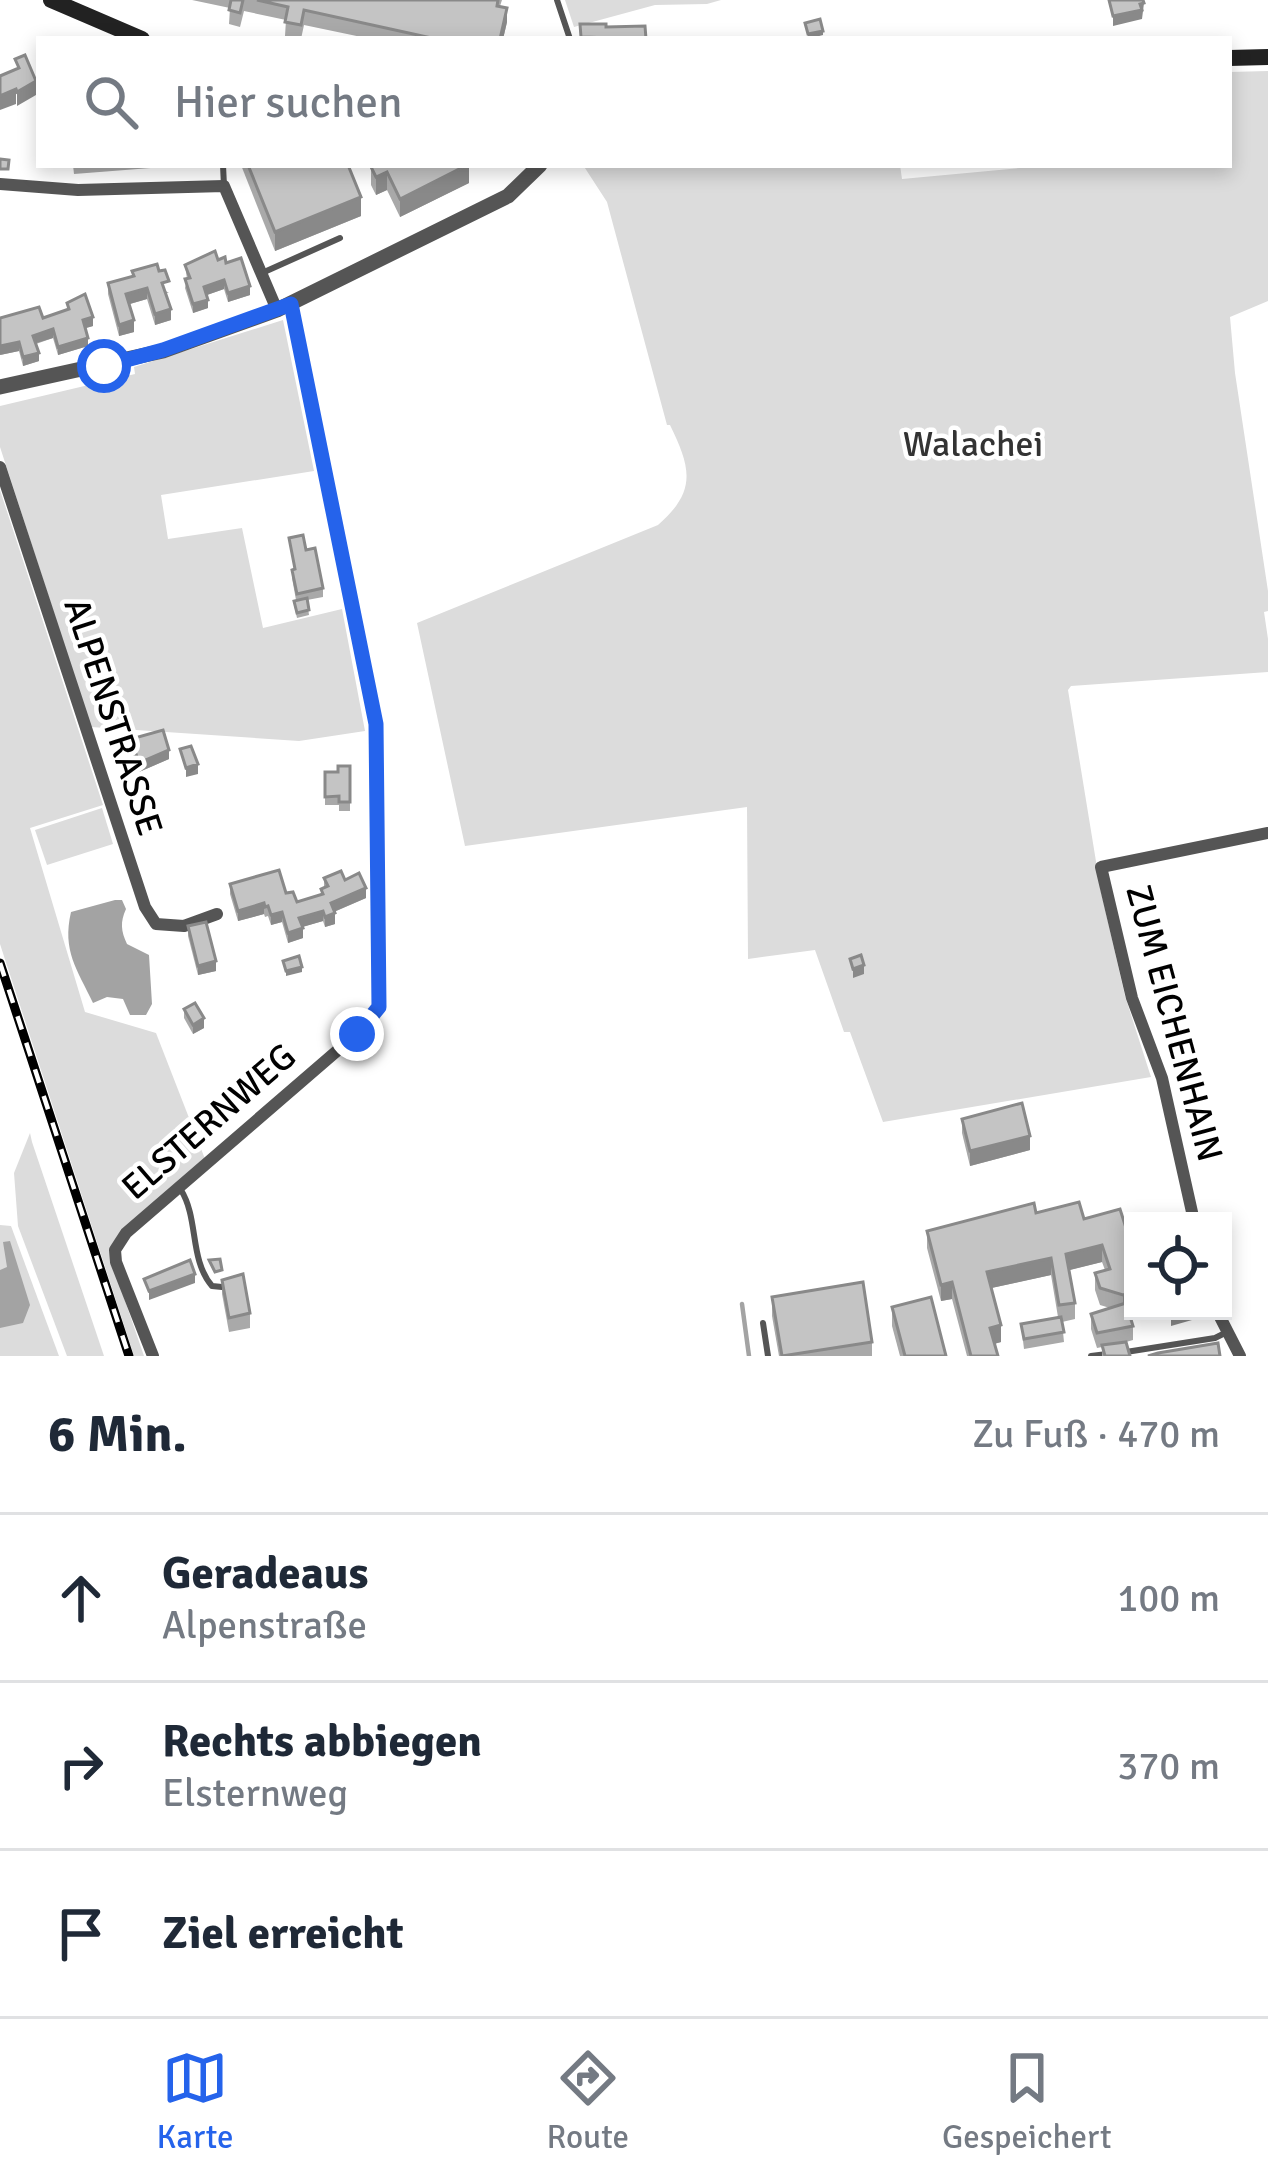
<!DOCTYPE html>
<html lang="de">
<meta charset="utf-8">
<style>
:root{--surface:#fff;--page:#f6f6f7;--text:#1f2937;--muted:#747a83;--line:#e0e1e3;--accent:#2563eb}
body{margin:0;font-family:Signika,sans-serif;background:var(--page);color:var(--text)}
.controls{position:absolute;right:36px;bottom:36px;display:grid;overflow:hidden;border-radius:0px;box-shadow:0 6px 18px #0003}
.controls button{width:108px;height:108px;display:grid;place-items:center;padding:0;border:0;border-bottom:3px solid var(--line);background:var(--surface);color:var(--text);font:60px sans-serif}
.stop{position:absolute;width:36px;height:36px;margin:-27px;border:9px solid #2563eb;border-radius:50%;background:#fff}
.stop.end{background:#2563eb;border-color:#fff;box-shadow:0 3px 12px #0008}
.list{margin:0;padding:0;list-style:none}
h2{display:flex;justify-content:space-between;align-items:center;height:156px;margin:0;padding:0 48px;font-size:51px}
h2 small{font-size:39px;font-weight:400;color:var(--muted)}
.list li{display:grid;grid-template-columns:78px 1fr auto;gap:36px;align-items:center;box-sizing:border-box;height:168px;padding:0 48px;border-top:3px solid var(--line)}
.list b{display:block;font-size:45px;white-space:nowrap}
.list p{margin:0;font-size:39px;white-space:nowrap;color:var(--muted)}
.list em{font-size:39px;font-style:normal;color:var(--muted)}
.icon{flex:none;width:66px;height:66px;fill:none;stroke:currentColor;stroke-width:2;stroke-linecap:round;stroke-linejoin:round}
.map{position:relative;flex:none;width:1268px;height:1356px;overflow:hidden}
.search{position:absolute;background:var(--surface);box-shadow:0 6px 18px #0003;left:36px;right:36px;top:36px;height:132px;display:flex;align-items:center;gap:30px;box-sizing:border-box;padding:0 42px;border-radius:0px;color:var(--muted);font-size:45px}
.sheet{height:660px;background:var(--surface)}
nav{display:flex;justify-content:space-around;align-items:center;box-sizing:border-box;height:168px;border-top:3px solid var(--line);background:var(--surface);font-size:33px;color:var(--muted)}
nav a{display:grid;justify-items:center;gap:6px}
nav .on{color:var(--accent)}
.map>svg:first-child{display:block}
</style>
<div class="map">
<svg width="1268" height="1356" viewBox="0 0 1268 1356">
<rect width="100%" height="100%" fill="#fff"/>
<g fill="#dcdcdc">
<polygon points="565,0 721,0 707,4 655,5 574,27"/>
<path d="M1268,71V301L1230,317L1235,373L1268,591V611L1264,612L1268,639V672L1071,686L1068,690L1101,892L1125,996L1151,1077L883,1122L850,1032H844L815,950L748,959L747,807L465,846L417,623L658,525C697,491 691,468 670,425H667L607,202L583,165H900L902,179L1020,168L1021,165H1229V72Z"/>
<polygon points="283,320 314,471 161,495 168,539 242,528 263,628 342,609 365,731 299,741 91,727 0,447 0,406 135,374 134,367"/>
<polygon points="0,490 103,805 30,828 85,1012 156,1033 205,1159 122,1230 112,1263 144,1356 134,1356 0,944"/>
<polygon points="102,808 113,844 47,865 35,830"/>
<polygon points="30,1133 32,1142 104,1356 67,1356 18,1226 14,1173"/>
<polygon points="0,1225 11,1226 59,1356 0,1356"/>
</g>
<g fill="#a3a3a3">
<path d="M115,900H122L126,909C120,922 121,931 127,944L149,955L152,1004L146,1015H130L123,999L107,997L93,1003C77,969 62,951 71,912Z"/>
<polygon points="10,1241 30,1305 23,1323 0,1328 0,1270 7,1267 3,1242"/>
</g>
<g fill="none" stroke-linecap="round" stroke-linejoin="round">
<polyline stroke="#a3a3a3" stroke-width="4.5" points="742,1304 749,1356"/>
<g stroke="#555" stroke-width="6">
<polyline points="557,0 570,39"/>
<polyline points="223,165 224,186"/>
<polyline points="262,273 340,238"/>
<path d="M181,1190C199,1219 189,1259 212,1286L222,1287"/>
<polyline points="763,1323 768,1356"/>
<polyline points="1126,1352 1215,1338 1225,1333"/>
<polyline points="1091,1356 1107,1354"/>
</g>
<g stroke="#555" stroke-width="12">
<polyline points="0,184 78,190 224,186 277,310"/>
<polyline points="0,467 145,907 156,924 184,926 217,914"/>
<polyline points="1194,1221 1162,1078 1132,998 1101,867 1268,833"/>
<polyline points="1217,1311 1240,1356"/>
<polyline points="153,1356 116,1262 115,1250 126,1233 367,1025 379,1007 376,724 291,304"/>
</g>
<polyline stroke="#555" stroke-width="15" points="0,387 163,351 277,310 508,196 540,165"/>
<g stroke="#222" stroke-width="16">
<polyline points="51,0 142,39"/>
<polyline points="1229,58 1268,57"/>
</g>
<g stroke="#000" stroke-width="9">
<polyline id="rail" points="0,963 129,1356"/>
</g>
<use href="#rail" stroke="#fff" stroke-width="4.5" stroke-dasharray="14" stroke-linecap="butt"/>
</g>
<g fill="#a9a9a9">
<polygon points="192,0 502,0 500,6 507,22 503,39 371,39 304,25 301,39 299,39 285,36 286,20 244,11 240,27 229,24 230,8"/>
<polygon points="73,165 189,165 74,174"/>
<polygon points="241,165 348,165 361,216 275,251"/>
<polygon points="371,167 469,183 400,217 387,190 376,195 371,185"/>
<polygon points="218,260 226,263 250,295 228,302 224,289 207,295 208,308 193,313 185,288 187,279 185,265"/>
<polygon points="132,271 169,293 166,293 171,320 155,325 147,299 130,304 134,332 119,336 108,294 108,283 132,277"/>
<polygon points="67,303 93,326 85,328 88,346 58,355 53,338 36,344 39,361 23,366 19,351 0,355 43,318 67,310"/>
<polygon points="289,538 306,550 323,588 323,597 307,600 309,615 297,618 294,605 294,601 296,600 292,578 292,570 294,569"/>
<polygon points="131,739 169,759 139,772 131,749"/>
<polygon points="350,766 350,811 339,811 339,805 325,805 325,772 338,772"/>
<polygon points="324,878 345,880 366,898 334,912 335,924 325,927 323,921 302,927 303,938 288,943 282,922 271,925 268,916 265,917 264,914 238,921 230,894 230,884 297,902 321,895 321,889 324,888"/>
<polygon points="188,926 216,971 198,975 188,936"/>
<polygon points="184,1009 204,1028 193,1034 184,1018"/>
<polygon points="962,1119 1030,1150 970,1166 962,1133"/>
<polygon points="1120,1209 1128,1311 1133,1326 1133,1340 1126,1342 1130,1356 1102,1356 1102,1347 1097,1348 1091,1329 1091,1314 1110,1308 1100,1305 1095,1290 1095,1273 1105,1270 1102,1262 1069,1270 1075,1303 1075,1319 1062,1322 1064,1342 1024,1349 1021,1324 1058,1317 1051,1275 991,1288 1001,1342 994,1344 998,1356 967,1356 952,1299 941,1301 927,1248 927,1231 1036,1213 1084,1219"/>
<polygon points="222,1280 250,1313 250,1328 229,1332 222,1294"/>
<polygon points="772,1297 872,1342 872,1356 779,1356 772,1316"/>
<polygon points="892,1307 946,1356 900,1356 892,1326"/>
</g>
<g fill="#898989">
<polygon points="1144,3 1142,19 1113,26 1113,16"/>
<polygon points="507,8 507,22 503,39 500,39"/>
<polygon points="823,31 823,35 808,39 808,34"/>
<polygon points="36,81 36,95 17,106 17,92"/>
<polygon points="16,89 16,104 0,110 0,96"/>
<polygon points="469,165 469,183 400,217 400,199"/>
<polygon points="387,172 387,190 376,195 376,177"/>
<polygon points="361,197 361,216 275,251 275,232"/>
<polygon points="224,280 224,289 204,296 204,287"/>
<polygon points="250,286 250,295 228,302 228,293"/>
<polygon points="147,288 147,299 126,305 126,294"/>
<polygon points="208,300 208,308 193,313 193,304"/>
<polygon points="171,309 171,320 155,325 155,314"/>
<polygon points="93,317 93,326 83,329 83,320"/>
<polygon points="134,320 134,332 119,336 119,325"/>
<polygon points="53,329 53,338 33,344 33,336"/>
<polygon points="88,338 88,346 58,355 58,347"/>
<polygon points="19,342 19,351 0,355 0,346"/>
<polygon points="39,353 39,361 23,366 23,357"/>
<polygon points="169,750 169,759 139,772 139,763"/>
<polygon points="198,764 198,774 186,777 186,768"/>
<polygon points="366,888 366,898 331,913 331,903"/>
<polygon points="264,903 264,914 238,921 238,911"/>
<polygon points="323,911 323,921 299,928 299,918"/>
<polygon points="282,912 282,922 271,925 271,915"/>
<polygon points="335,913 335,924 325,927 325,917"/>
<polygon points="303,928 303,938 288,943 288,933"/>
<polygon points="216,961 216,971 198,975 198,966"/>
<polygon points="864,965 864,974 853,978 853,969"/>
<polygon points="302,967 302,972 286,976 286,971"/>
<polygon points="204,1018 204,1028 193,1034 193,1025"/>
<polygon points="1030,1136 1030,1150 970,1166 970,1151"/>
<polygon points="1102,1245 1102,1262 1066,1271 1066,1254"/>
<polygon points="1051,1258 1051,1275 987,1289 987,1272"/>
<polygon points="195,1274 195,1283 149,1300 149,1291"/>
<polygon points="952,1282 952,1299 941,1301 941,1285"/>
<polygon points="1133,1292 1133,1309 1123,1312 1123,1295"/>
<polygon points="1171,1311 1192,1311 1192,1320 1171,1326"/>
<polygon points="1001,1325 1001,1342 990,1345 990,1328"/>
</g>
<g fill="#c4c4c4" stroke="#898989" stroke-width="3">
<polygon points="231,0 243,0 240,13 229,10"/>
<polygon points="257,0 498,0 497,6 507,8 500,39 436,39 304,10 301,25 285,22 288,7"/>
<polygon points="1109,0 1143,0 1144,3 1140,4 1142,10 1113,16"/>
<polygon points="820,19 823,31 808,34 805,23"/>
<polygon points="580,24 606,24 606,27 645,26 646,39 581,37"/>
<polygon points="25,55 36,81 17,92 16,89 0,96 0,76 19,68 15,59"/>
<polygon points="0,159 9,160 8,169 0,169"/>
<polygon points="248,165 348,165 361,197 275,232"/>
<polygon points="375,165 467,165 400,199 387,172 376,177 371,167"/>
<polygon points="215,251 218,260 225,257 226,263 241,258 250,286 228,293 224,280 204,287 208,300 193,304 185,279 190,278 185,265"/>
<polygon points="157,264 159,271 165,270 169,281 162,283 171,309 155,314 147,288 126,294 134,320 119,325 108,283 134,276 132,271"/>
<polygon points="85,294 93,317 83,320 88,338 58,347 53,329 33,336 39,353 23,357 19,342 0,346 0,318 39,307 43,318 69,309 67,303"/>
<polygon points="303,535 306,550 315,548 323,588 297,594 292,570 295,569 289,538"/>
<polygon points="307,598 309,610 297,613 294,601"/>
<polygon points="163,730 169,750 139,763 131,739"/>
<polygon points="191,746 198,764 186,768 180,749"/>
<polygon points="338,766 350,766 350,802 339,802 339,796 325,797 325,772 338,772"/>
<polygon points="279,870 286,893 293,892 297,902 323,894 321,889 328,886 324,878 341,871 345,880 359,873 366,888 331,903 335,913 325,917 323,911 299,918 303,928 288,933 282,912 271,915 268,906 265,907 264,903 238,911 230,884"/>
<polygon points="206,922 216,961 198,966 188,926"/>
<polygon points="861,955 864,965 853,969 850,959"/>
<polygon points="299,956 302,967 286,971 283,961"/>
<polygon points="195,1003 204,1018 193,1025 184,1009"/>
<polygon points="1022,1103 1030,1136 970,1151 962,1119"/>
<polygon points="1079,1202 1084,1219 1120,1209 1133,1250 1133,1292 1123,1295 1100,1288 1095,1273 1110,1269 1102,1245 1066,1254 1075,1303 1059,1305 1051,1258 987,1272 1001,1325 990,1328 998,1356 971,1356 952,1282 941,1285 927,1231 1034,1203 1036,1213"/>
<polygon points="220,1259 222,1270 215,1272 209,1260"/>
<polygon points="190,1260 195,1274 149,1291 144,1279"/>
<polygon points="243,1274 250,1313 229,1318 222,1280"/>
<polygon points="863,1282 872,1342 782,1356 772,1297"/>
<polygon points="931,1297 946,1356 905,1356 892,1307"/>
<polygon points="1126,1303 1133,1326 1097,1333 1091,1314"/>
<polygon points="1061,1317 1064,1332 1024,1339 1021,1324"/>
<polygon points="1126,1342 1130,1356 1105,1356 1102,1345"/>
<polygon points="1218,1343 1220,1356 1148,1356 1158,1353"/>
</g>
<g fill="none" stroke-linecap="round" stroke-linejoin="round">
<polyline stroke="#2563eb" stroke-width="15" points="104,366 163,350 291,304 376,724 379,1007 357,1034"/>
</g>
<g text-anchor="middle" dominant-baseline="central" stroke-width="9" stroke-linejoin="round" paint-order="stroke">
<g font-size="36" fill="#333" stroke="#fff">
<text x="973" y="444">Walachei</text>
</g>
<g font-size="36" fill="#000" stroke="#fff">
<text transform="translate(113 717) rotate(72)">ALPENSTRASSE</text>
<text transform="translate(1174 1023) rotate(75)">ZUM EICHENHAIN</text>
<text transform="translate(209 1122) rotate(-41)">ELSTERNWEG</text>
</g>
</g>
</svg>
<div class="controls">
<button><svg class="icon" aria-label="locate" viewBox="0 0 24 24"><circle cx="12" cy="12" r="6"/><path d="M12 2v4M12 18v4M2 12h4M18 12h4"/></svg></button>
</div>
<div class="stop" style="left:104px;top:366px"></div>
<div class="stop end" style="left:357px;top:1034px"></div>
<div class="search"><svg class="icon" aria-label="search" viewBox="0 0 24 24"><circle cx="10" cy="10" r="6"/><path d="M15 15l6 6"/></svg>Hier suchen</div>
</div>
<section class="sheet">
<h2>6 Min.<small>Zu Fuß · 470 m</small></h2>
<ul class="list">
<li><svg class="icon" aria-label="ahead" viewBox="0 0 24 24"><path d="M12 20V5M6 11l6-6 6 6"/></svg><div><b>Geradeaus</b><p>Alpenstraße</p></div><em>100 m</em></li>
<li><svg class="icon" aria-label="right" viewBox="0 0 24 24"><path d="M7 20v-9h11M14 6l5 5-5 5"/></svg><div><b>Rechts abbiegen</b><p>Elsternweg</p></div><em>370 m</em></li>
<li><svg class="icon" aria-label="arrive" viewBox="0 0 24 24"><path d="M6 21V4h12l-3 4 3 4H6"/></svg><div><b>Ziel erreicht</b></div></li>
</ul>
</section>
<nav>
<a class="on"><svg class="icon" aria-label="map" viewBox="0 0 24 24"><path d="M3 6l6-2 6 2 6-2v14l-6 2-6-2-6 2zM9 4v14M15 6v14"/></svg>Karte</a>
<a><svg class="icon" aria-label="directions" viewBox="0 0 24 24"><path d="M12 3l9 9-9 9-9-9zM9 14v-3h6M13 9l2 2-2 2"/></svg>Route</a>
<a><svg class="icon" aria-label="saved" viewBox="0 0 24 24"><path d="M7 4h10v16l-5-4-5 4z"/></svg>Gespeichert</a>
</nav>
